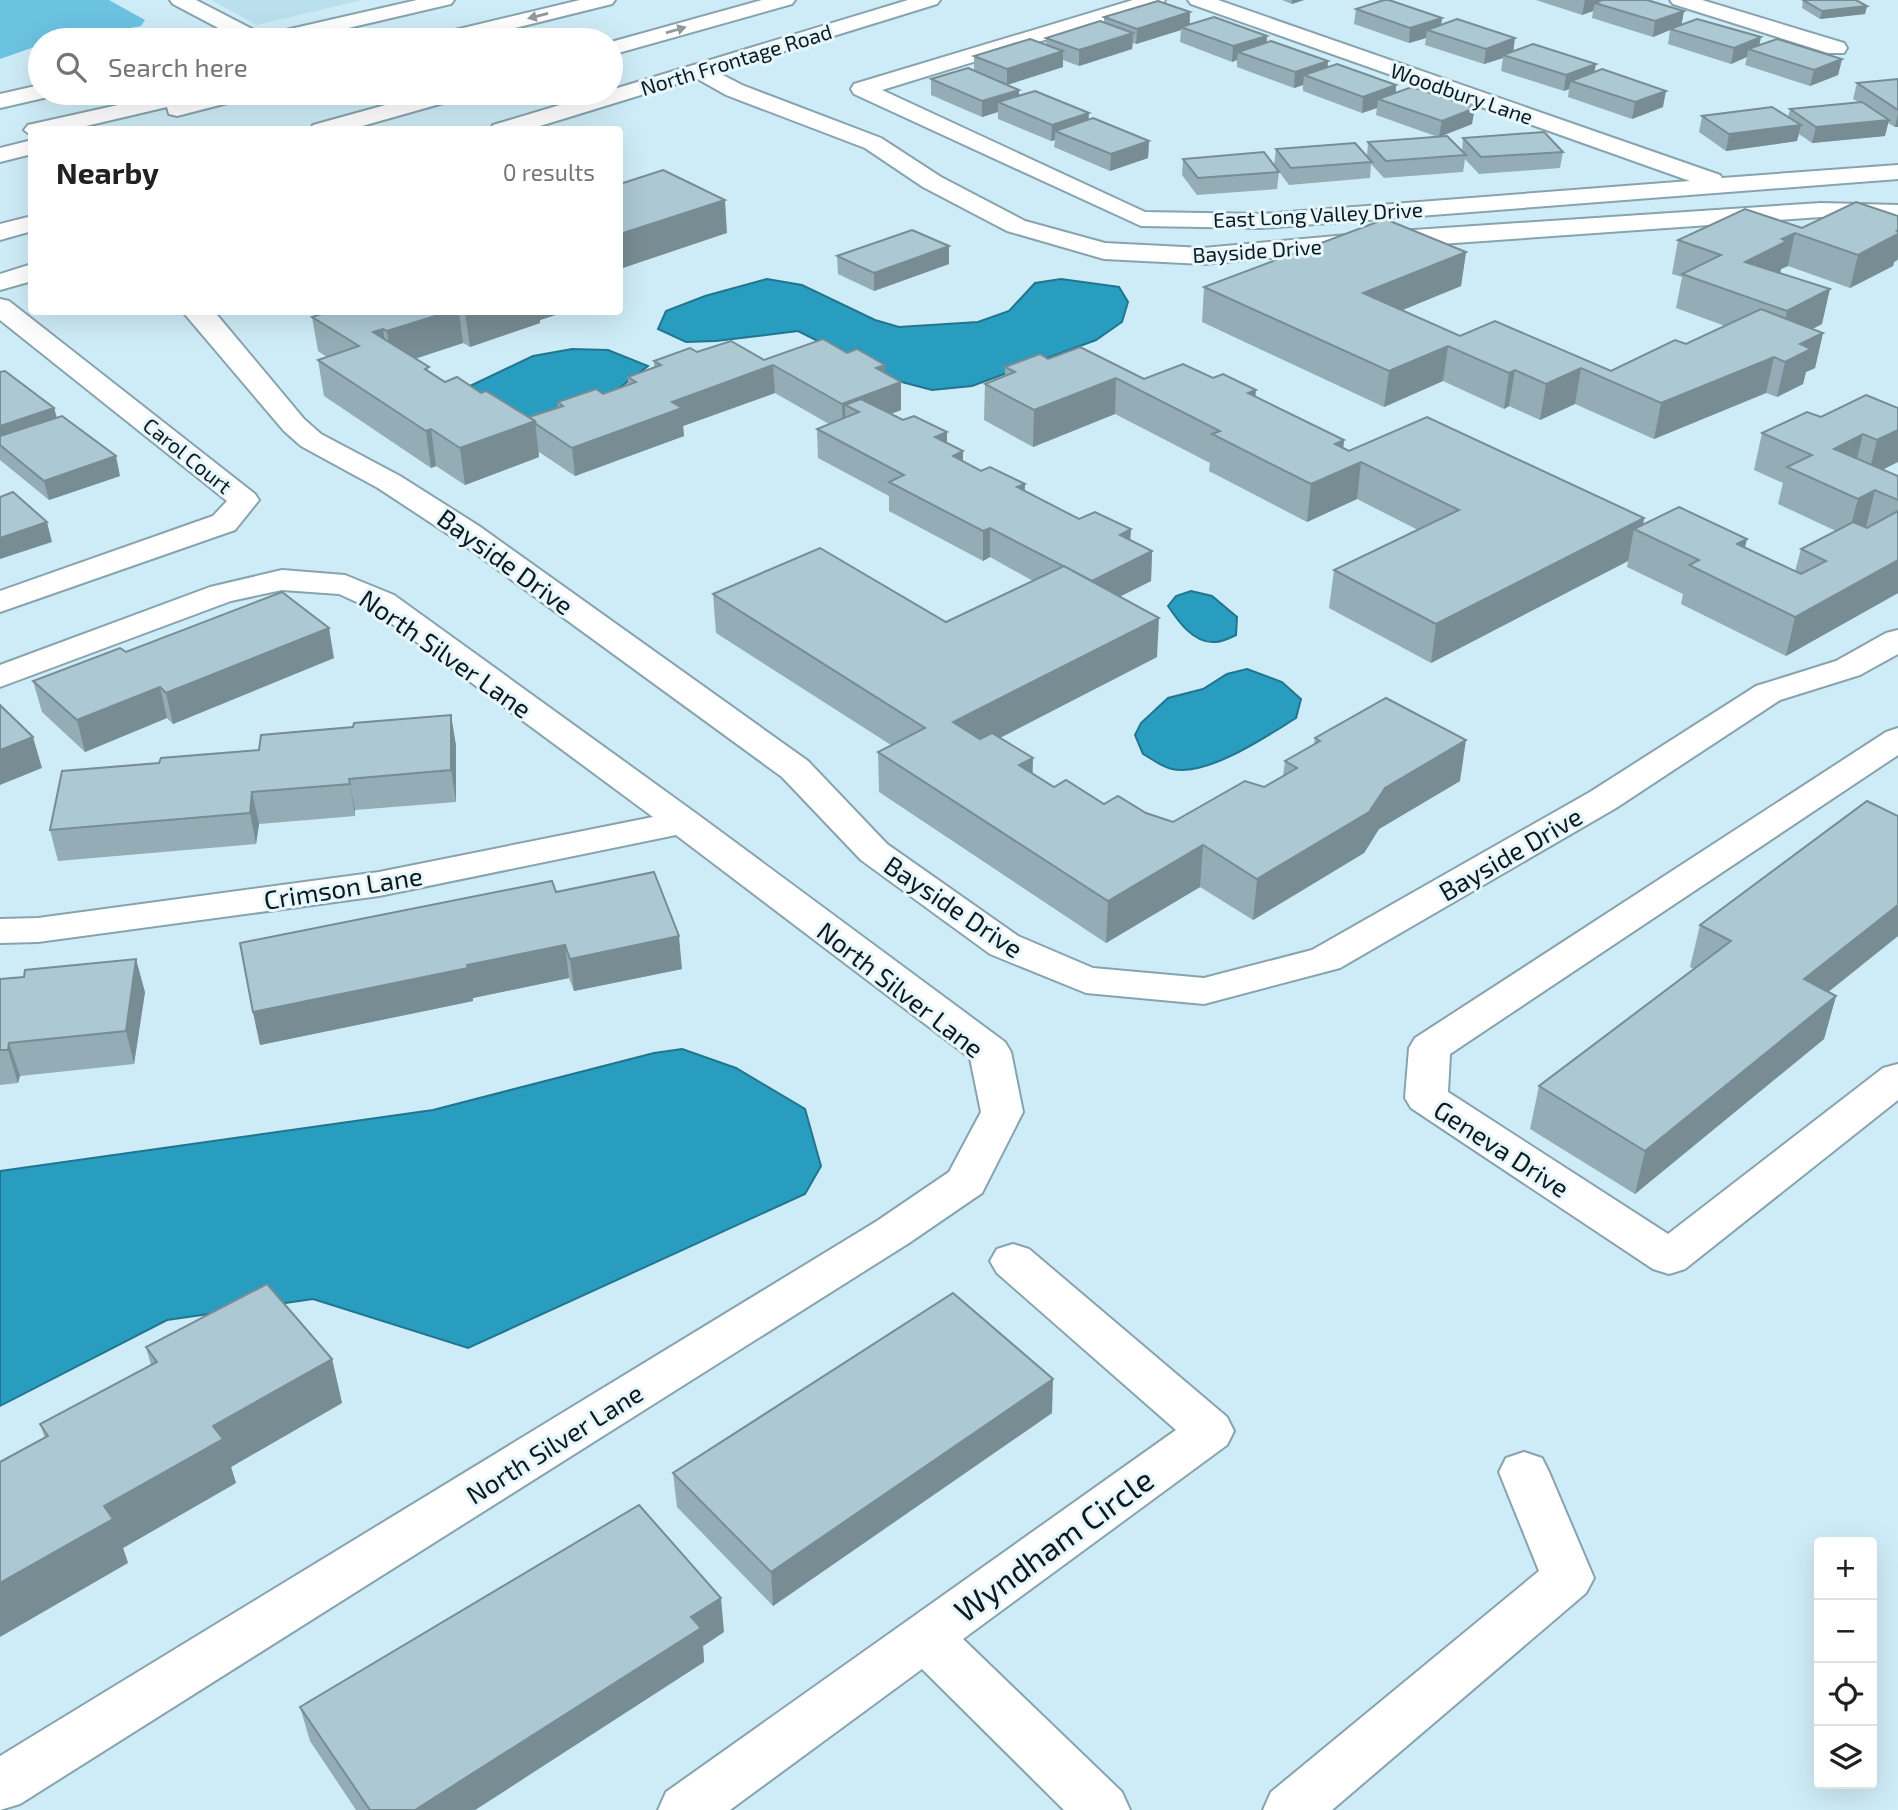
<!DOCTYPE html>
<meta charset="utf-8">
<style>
:root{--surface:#fff;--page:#f6f6f6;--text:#202124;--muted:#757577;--line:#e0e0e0}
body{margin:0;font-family:"Exo 2",sans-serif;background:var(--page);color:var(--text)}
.controls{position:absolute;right:21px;bottom:21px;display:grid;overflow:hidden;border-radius:7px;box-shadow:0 7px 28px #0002}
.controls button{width:63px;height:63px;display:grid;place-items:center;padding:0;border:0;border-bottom:2px solid var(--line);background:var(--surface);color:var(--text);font:35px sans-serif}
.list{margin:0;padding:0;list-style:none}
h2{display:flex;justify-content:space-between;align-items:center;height:91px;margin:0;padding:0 28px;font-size:30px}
h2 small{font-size:23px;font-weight:400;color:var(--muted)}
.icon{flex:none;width:38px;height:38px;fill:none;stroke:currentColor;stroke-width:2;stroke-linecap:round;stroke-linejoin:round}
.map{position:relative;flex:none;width:1898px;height:1810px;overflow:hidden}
.search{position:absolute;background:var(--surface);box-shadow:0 7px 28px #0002;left:28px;top:28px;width:595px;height:77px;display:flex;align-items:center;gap:18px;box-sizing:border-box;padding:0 24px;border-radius:38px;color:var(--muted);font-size:26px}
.panel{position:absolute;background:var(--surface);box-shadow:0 7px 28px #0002;left:28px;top:126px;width:595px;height:189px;border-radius:7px}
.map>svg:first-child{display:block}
</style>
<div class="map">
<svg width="1898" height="1810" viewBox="0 0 1898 1810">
<rect width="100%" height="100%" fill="#ceecf7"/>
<polygon fill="#bae0ee" points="211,0 362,0 257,25"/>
<polygon fill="#6bc3e2" points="0,0 109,0 145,20 141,26 64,40 40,40 40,45 0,59"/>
<g fill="#299dc0" stroke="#21758f" stroke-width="2">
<polygon points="767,279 802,285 875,320 899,327 978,322 1009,311 1035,283 1061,279 1119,287 1128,302 1122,322 1096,340 972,386 932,390 898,381 798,331 716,341 686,342 658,329 666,311 705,296"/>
<polygon points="572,349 608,350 648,366 614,392 536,422 489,415 470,386 533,356"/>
<path d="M1191,591L1212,596L1237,617L1236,635C1230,638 1222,642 1215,642C1194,644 1178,621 1168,606L1176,596Z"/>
<path d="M1247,669L1282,682L1301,699L1296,718C1267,736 1207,777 1172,769C1162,767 1152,759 1143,754L1135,735L1141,723L1168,698L1203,689L1227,674Z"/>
<polygon points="682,1049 736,1068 805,1109 821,1166 805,1194 468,1348 313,1299 167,1320 0,1406 0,1171 433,1110 654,1053"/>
</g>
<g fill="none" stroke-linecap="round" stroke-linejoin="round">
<g stroke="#87a3ae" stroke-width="4">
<g id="minor">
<polygon points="170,0 196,0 264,35 417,0 454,0 451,4 297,40 241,40 173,4"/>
<polygon points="908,0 940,0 937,4 717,72 742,85 881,138 941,177 1025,221 1105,243 1203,248 1369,233 1821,203 1898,205 1898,219 1821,217 1369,249 1203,264 1104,259 1007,231 923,187 865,148 726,95 696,78 527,130 490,130 493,125 600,93 611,93 611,90"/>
<polygon points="1133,0 1165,0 1162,4 882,90 1145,212 1262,214 1690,181 1191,4 1188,0 1218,0 1720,175 1722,178 1898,165 1898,179 1262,228 1141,226 854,94 851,89 854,84"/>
<polygon points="1670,0 1702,0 1844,43 1847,48 1844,53 1828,53 1673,4"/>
<polygon points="40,85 40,93 51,93 48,97 0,108 0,94"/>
<polygon points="32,264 32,281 0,290 0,274"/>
<polygon points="0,299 9,301 255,494 259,500 235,530 0,612 0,591 213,516 227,501 0,320"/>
<polygon points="183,312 212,312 218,316 304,419 321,434 400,476 479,526 808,761 887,844 1018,936 1093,968 1204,978 1312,950 1590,792 1756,686 1836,661 1886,633 1898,630 1898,654 1860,675 1780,700 1616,808 1340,968 1204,1004 1086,993 990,954 861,860 782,777 457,540 378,488 301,446 284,431"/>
<polygon points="282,570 345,575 394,595 697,814 1005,1042 1011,1052 1023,1112 982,1193 909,1243 20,1804 0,1810 0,1756 877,1221 949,1172 981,1112 970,1058 676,835 379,896 38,942 0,943 0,919 38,918 379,872 653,817 372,609 339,594 282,590 231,601 0,687 0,665 210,587"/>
<polygon points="1898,728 1898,755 1450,1054 1448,1092 1668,1234 1883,1068 1898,1064 1898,1100 1685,1269 1669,1274 1653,1269 1411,1108 1405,1098 1409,1048 1415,1038 1886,732"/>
<polygon points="1013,1244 1029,1249 1227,1417 1234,1431 1227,1445 963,1639 1122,1792 1130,1810 1064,1810 922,1669 730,1810 658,1810 666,1792 1176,1430 997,1273 990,1261 997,1249"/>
<polygon points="1524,1452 1542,1458 1549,1472 1594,1578 1586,1593 1332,1810 1263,1810 1271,1792 1539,1571 1499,1472 1506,1458"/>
</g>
</g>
<g stroke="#87a3ae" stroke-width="4">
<g id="highway">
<polygon points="580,0 615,0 612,4 467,40 431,40 434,35"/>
<polygon points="762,0 795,0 792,4 611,55 611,42"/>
<polygon points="172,93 250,93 247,98 177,116 169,114 167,107 69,130 32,130 32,136 24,130 28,125"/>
<polygon points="429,93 464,93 461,98 348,130 310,130 313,125"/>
<polygon points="32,140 32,154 0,162 0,148"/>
<polygon points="32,216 32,231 0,240 0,224"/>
</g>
</g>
<use href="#minor" fill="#fff" fill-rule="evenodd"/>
<use href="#highway" fill="#fff" fill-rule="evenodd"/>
</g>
<g fill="#94acb5">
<polygon points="1282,0 1304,0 1292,4"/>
<polygon points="1536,0 1647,0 1684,11 1681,25 1759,45 1842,59 1838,75 1810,86 1745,65 1747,57 1731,64 1668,44 1670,30 1653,37 1592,18 1593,11 1582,15"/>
<polygon points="1803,0 1867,6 1865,14 1820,19 1802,8"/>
<polygon points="1356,9 1442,18 1441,25 1513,51 1594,72 1663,107 1632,119 1568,97 1569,89 1564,91 1501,71 1503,58 1484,64 1425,45 1426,38 1409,43 1354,24"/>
<polygon points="1190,12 1190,24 1267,36 1266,42 1328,67 1396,85 1396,92 1472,124 1442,136 1462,151 1463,138 1563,152 1560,168 1479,174 1465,159 1463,172 1384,178 1371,164 1370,178 1289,185 1274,165 1276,149 1367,156 1368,142 1438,137 1376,115 1377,108 1362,113 1303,91 1303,85 1294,88 1237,67 1237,60 1232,62 1180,42 1181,30 1136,44 1133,43 1132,49 1079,66 1063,60 1063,67 1007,85 1019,90 1019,96 1149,141 1148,158 1110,171 1054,147 1055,140 1051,141 998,119 998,112 982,117 931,95 931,79 974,71 974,56 1046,44 1046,38 1104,23 1104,17"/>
<polygon points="1898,79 1898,127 1895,127 1888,123 1885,136 1812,143 1799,134 1797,141 1726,151 1699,132 1702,116 1788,117 1790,109 1858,102 1853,99 1857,83"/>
<polygon points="1183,159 1279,172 1277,189 1197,195 1182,175"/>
<polygon points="1898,216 1898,260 1894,262 1893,266 1850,288 1788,266 1781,269 1780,273 1822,324 1812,329 1823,333 1815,368 1806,372 1803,384 1777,397 1766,393 1654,439 1575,404 1540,420 1509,406 1504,409 1443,381 1384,407 1202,322 1204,287 1466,252 1461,286 1402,310 1460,336 1611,371 1686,344 1725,326 1676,308 1682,277 1672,274 1678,240 1802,228"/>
<polygon points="837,256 949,264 874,291 838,274"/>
<polygon points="328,312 565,312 540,320 540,323 470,347 463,343 415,359 430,372 445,382 481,393 529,417 558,407 558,402 603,394 628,385 628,377 654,368 654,361 697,352 764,360 847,353 885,365 885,373 901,382 901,410 891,414 963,451 963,462 981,471 1025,484 1025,491 1079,519 1130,540 1152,551 1151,581 1119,597 1157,657 1000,738 1032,773 1054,787 1104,804 1146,813 1173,822 1264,787 1283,776 1285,761 1314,744 1315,738 1460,781 1379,829 1364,853 1253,920 1200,887 1106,943 879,792 878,752 891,745 716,633 713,594 946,622 1033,581 990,557 983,561 889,511 889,496 818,458 817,429 829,424 775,393 683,426 684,436 575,476 539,452 539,457 465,485 436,466 431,468 324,396 318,360 327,357 318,351 312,317"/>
<polygon points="1048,359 1144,379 1213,378 1255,397 1344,440 1343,448 1349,451 1644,518 1643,525 1745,548 1795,571 1801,549 1836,531 1778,504 1783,483 1754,470 1762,433 1821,417 1898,408 1883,470 1898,476 1898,593 1786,656 1681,604 1683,594 1627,567 1628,561 1431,663 1329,608 1334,570 1418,530 1357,499 1307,522 1209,471 1210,463 1115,414 1033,447 984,420 985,384 1005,376 1005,367"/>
<polygon points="0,372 54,408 57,418 120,476 49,500 0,460"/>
<polygon points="126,652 334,658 173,724 167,718 85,752 42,712 33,681"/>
<polygon points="451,715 456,746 456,802 355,810 355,816 259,824 256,844 58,861 50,830 159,763 259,750 353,727"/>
<polygon points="1898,816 1898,936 1828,992 1836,996 1824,1039 1635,1194 1530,1129 1539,1086 1694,969 1690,967 1700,925"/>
<polygon points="556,892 682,969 574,991 569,978 473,998 473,1001 260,1045 253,1012"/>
<polygon points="0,979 145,992 134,1064 20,1076 18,1083 0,1085"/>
<polygon points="146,1347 332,1359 342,1403 231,1467 236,1483 123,1548 128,1563 45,1438 40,1424 151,1365"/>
<polygon points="1052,1413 773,1606 677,1507 673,1473"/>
<polygon points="724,1632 703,1646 704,1662 475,1810 356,1810 310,1741 300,1707"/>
</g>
<g fill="#788c94">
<polygon points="1292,0 1304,0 1292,4"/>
<polygon points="1585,0 1612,0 1595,3 1593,11 1582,15"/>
<polygon points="1867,6 1865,14 1820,19 1822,11"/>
<polygon points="1684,11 1681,27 1670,29 1670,30 1653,37 1655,21"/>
<polygon points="1190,12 1189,28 1181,27 1181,30 1136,44 1137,29"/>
<polygon points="1442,18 1440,33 1427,30 1426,38 1409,43 1410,28"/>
<polygon points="1133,33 1132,49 1079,66 1079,50"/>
<polygon points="1267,36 1266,52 1238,52 1237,60 1232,62 1233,46"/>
<polygon points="1761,37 1758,52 1748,49 1747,57 1731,64 1734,48"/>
<polygon points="1515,38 1513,54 1503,55 1503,58 1484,64 1486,49"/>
<polygon points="1063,51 1063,67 1007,85 1007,69"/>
<polygon points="1842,59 1838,75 1810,86 1814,70"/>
<polygon points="1328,61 1327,76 1304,75 1303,85 1294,88 1295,72"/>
<polygon points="1596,64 1593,80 1571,81 1569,89 1564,91 1566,75"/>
<polygon points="1396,85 1395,102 1378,99 1377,108 1362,113 1363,97"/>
<polygon points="1019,90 1019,106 998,102 998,112 982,117 982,101"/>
<polygon points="1666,91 1663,107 1632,119 1635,102"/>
<polygon points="1475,108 1472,124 1439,137 1442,121"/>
<polygon points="1089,113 1088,129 1055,131 1055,140 1051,141 1052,125"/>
<polygon points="1898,113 1898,127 1895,127"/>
<polygon points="1889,120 1885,136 1812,143 1816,127"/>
<polygon points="1801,125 1797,141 1726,151 1729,134"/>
<polygon points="1149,141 1148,158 1110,171 1111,154"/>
<polygon points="725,200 727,233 620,269 620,234"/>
<polygon points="1898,231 1898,257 1897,260 1894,262 1893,266 1850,288 1858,255"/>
<polygon points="1795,233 1788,266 1781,269 1780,274 1745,262 1782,239"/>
<polygon points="949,246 949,264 874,291 874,273"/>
<polygon points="1466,252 1461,286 1359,328 1363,293"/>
<polygon points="1830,289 1822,324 1779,346 1787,311"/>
<polygon points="448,312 459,312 463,343 392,366 387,331"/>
<polygon points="465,312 565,312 540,320 540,323 470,347"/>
<polygon points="383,329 388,364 373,332"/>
<polygon points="1823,333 1815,368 1806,372 1803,384 1777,397 1785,362 1800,344"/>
<polygon points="1448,346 1443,381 1384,407 1389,371"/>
<polygon points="1774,357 1766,393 1654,439 1661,403"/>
<polygon points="773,365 775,393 683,426 684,436 575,476 572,448 672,402"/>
<polygon points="885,365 885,388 901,382 901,410 859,426 859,412 845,405 846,431 843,432 842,404 876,368"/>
<polygon points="1581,368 1575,404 1540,420 1546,384"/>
<polygon points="1515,370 1509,406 1504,409 1509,373"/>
<polygon points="1116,378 1115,414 1033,447 1034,410"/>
<polygon points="1256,390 1253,426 1248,393"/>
<polygon points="54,408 59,427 0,445 0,426"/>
<polygon points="535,421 539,457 465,485 460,448"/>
<polygon points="431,429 436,466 431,468 426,431"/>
<polygon points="1898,430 1898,462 1868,477 1877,440"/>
<polygon points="947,432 947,460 935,437"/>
<polygon points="1863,434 1854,471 1825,486 1834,449"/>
<polygon points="1344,440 1341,471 1361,462 1357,499 1307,522 1311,484 1335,444"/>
<polygon points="963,451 963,480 953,456"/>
<polygon points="116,456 120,476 49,500 44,481"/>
<polygon points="1025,484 1024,513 1017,487"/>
<polygon points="1875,490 1866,527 1848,536 1858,499"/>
<polygon points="1644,518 1642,532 1634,529 1628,561 1431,663 1436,624"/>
<polygon points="47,522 52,542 0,559 0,538"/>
<polygon points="990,528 990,557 983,561 983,531"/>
<polygon points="1131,529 1129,559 1120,535"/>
<polygon points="1747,539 1738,577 1737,544"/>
<polygon points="1152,551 1151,581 1091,611 1092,581"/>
<polygon points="1898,560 1898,593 1786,656 1795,617"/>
<polygon points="1159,618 1157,657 953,762 953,722"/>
<polygon points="329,628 334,658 173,724 166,693"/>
<polygon points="160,687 167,718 85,752 77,720"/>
<polygon points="451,715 456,746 456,802 451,770"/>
<polygon points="33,737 42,768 0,785 0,750"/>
<polygon points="1466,740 1460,781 1379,829 1364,853 1253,920 1257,879 1385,788"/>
<polygon points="1033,758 1032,799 1019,765"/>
<polygon points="349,779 355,810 355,816 350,784"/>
<polygon points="252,792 259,824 256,844 250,813"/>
<polygon points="1203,845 1200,887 1106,943 1108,901"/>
<polygon points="1898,905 1898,936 1792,1021 1804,979"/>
<polygon points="679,936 682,969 574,991 570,959"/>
<polygon points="565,945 569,978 473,998 473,1001 260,1045 253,1012 467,965"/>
<polygon points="136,959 145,992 134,1064 126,1031"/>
<polygon points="1836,996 1824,1039 1635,1194 1645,1151"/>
<polygon points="9,1043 20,1076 18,1083 8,1050"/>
<polygon points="332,1359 342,1403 231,1467 236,1483 123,1548 128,1563 0,1637 0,1583 213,1426"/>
<polygon points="1053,1379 1052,1413 773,1606 771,1572"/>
<polygon points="721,1598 724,1632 703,1646 704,1662 475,1810 415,1810 691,1617"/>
</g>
<g fill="#acc8d3" stroke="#788c94" stroke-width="2">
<polygon points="1384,0 1389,0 1442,18 1410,28 1356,9"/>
<polygon points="1602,0 1647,0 1684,11 1655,21 1595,3"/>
<polygon points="1803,0 1856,0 1867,6 1822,11"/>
<polygon points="1158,1 1190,12 1137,29 1104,17"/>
<polygon points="1214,17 1267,36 1233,46 1181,27"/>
<polygon points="1457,19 1515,38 1486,49 1427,30"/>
<polygon points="1697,19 1761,37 1734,48 1670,29"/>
<polygon points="1100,21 1133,33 1079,50 1046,38"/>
<polygon points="1030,39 1063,51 1007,69 974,56"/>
<polygon points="1777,39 1842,59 1814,70 1748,49"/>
<polygon points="1271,41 1328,61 1295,72 1238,52"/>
<polygon points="1533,44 1596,64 1566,75 1503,55"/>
<polygon points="1337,64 1396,85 1363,97 1304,75"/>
<polygon points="968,68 1019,90 982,101 931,79"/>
<polygon points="1602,69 1666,91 1635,102 1571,81"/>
<polygon points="1898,79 1898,110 1857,83"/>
<polygon points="1412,87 1475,108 1442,121 1378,99"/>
<polygon points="1035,91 1089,113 1052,125 998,102"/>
<polygon points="1862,102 1889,120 1816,127 1790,109"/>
<polygon points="1772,107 1801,125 1729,134 1702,116"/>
<polygon points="1093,118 1149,141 1111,154 1055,131"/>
<polygon points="1544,132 1563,152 1481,157 1463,138"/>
<polygon points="1447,136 1466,155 1386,161 1368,142"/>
<polygon points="1355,143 1372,162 1291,168 1276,149"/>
<polygon points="1264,152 1279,172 1198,178 1183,159"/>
<polygon points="663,170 725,200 620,234 620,184"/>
<polygon points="1856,202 1898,216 1898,231 1897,231 1898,232 1898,234 1858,255 1795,233 1782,239 1787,241 1745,262 1830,289 1787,311 1682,274 1721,255 1678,240 1745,209 1802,228"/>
<polygon points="1385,219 1466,252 1363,293 1460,336 1495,321 1611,371 1675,340 1686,344 1761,309 1823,333 1800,344 1811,349 1785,362 1774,357 1661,403 1581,368 1546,384 1515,370 1509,373 1448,346 1389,371 1204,287"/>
<polygon points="912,230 949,246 874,273 837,256"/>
<polygon points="328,312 448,312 387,331 383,329 373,332 429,367 425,369 445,382 457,377 481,393 486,391 535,421 460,448 431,429 426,431 318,360 359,346 312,317"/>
<polygon points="823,339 847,353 857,349 885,365 876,368 901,382 842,404 773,365 672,402 682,408 572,448 536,424 535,421 529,417 563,406 558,402 596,389 603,394 636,382 628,377 661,365 654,361 690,348 697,352 731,341 764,360"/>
<polygon points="1080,347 1144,379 1183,364 1213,378 1223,374 1256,390 1248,393 1344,440 1335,444 1349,451 1427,417 1644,518 1436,624 1334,570 1459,510 1361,462 1311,484 1212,434 1220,431 1116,378 1034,410 985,384 1015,372 1005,367 1040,354 1048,359"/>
<polygon points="5,371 54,408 0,426 0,372"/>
<polygon points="1866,395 1898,408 1898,430 1877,440 1863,434 1834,449 1898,476 1898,500 1875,490 1858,499 1787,467 1812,455 1762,433 1807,412 1821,417"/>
<polygon points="861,399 903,420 914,416 947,432 935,437 963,451 953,456 981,471 990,467 1025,484 1017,487 1079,519 1095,512 1131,529 1120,535 1152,551 1092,581 990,528 983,531 889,482 904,475 817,429 859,412 845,405"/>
<polygon points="62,416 116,456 44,481 0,445 0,436"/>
<polygon points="13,492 47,522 0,538 0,497"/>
<polygon points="1679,507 1747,539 1737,544 1801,574 1826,561 1801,549 1853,522 1867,528 1898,511 1898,560 1795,617 1689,565 1699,560 1634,529"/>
<polygon points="820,548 946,622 1064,566 1159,618 953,722 980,739 992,733 1033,758 1019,765 1054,787 1066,780 1104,804 1118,796 1146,813 1173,822 1245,781 1264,787 1297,768 1285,761 1320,741 1315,738 1386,698 1466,740 1385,788 1369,812 1257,879 1203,845 1108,901 878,752 925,728 713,594"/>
<polygon points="282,592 329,628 166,693 160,687 77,720 33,681 120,648 126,652"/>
<polygon points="0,705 33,737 0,750"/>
<polygon points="451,715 451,770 349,779 350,784 252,792 250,813 50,830 62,771 159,763 161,758 259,750 261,735 353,727 354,723"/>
<polygon points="1867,801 1898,816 1898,905 1804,979 1836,996 1645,1151 1539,1086 1731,941 1700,925"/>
<polygon points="654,872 679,936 570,959 565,945 467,965 468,968 253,1012 240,943 552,881 556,892"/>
<polygon points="136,959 126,1031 9,1043 8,1050 0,1050 0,979 24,977 25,970"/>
<polygon points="267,1284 332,1359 213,1426 223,1439 104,1506 113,1519 0,1583 0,1462 48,1436 40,1424 157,1362 146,1347"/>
<polygon points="953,1293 1053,1379 771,1572 673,1473"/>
<polygon points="639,1505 721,1598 691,1617 701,1628 415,1810 370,1810 300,1707"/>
</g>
<defs><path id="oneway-solid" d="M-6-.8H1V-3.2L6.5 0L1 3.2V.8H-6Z" transform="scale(1.75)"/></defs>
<g fill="#939899">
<use href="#oneway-solid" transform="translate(538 16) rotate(166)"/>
<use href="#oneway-solid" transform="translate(676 30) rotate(-16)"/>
</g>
<g text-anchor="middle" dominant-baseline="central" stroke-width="6" stroke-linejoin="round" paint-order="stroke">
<g font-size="21" fill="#0f191d" stroke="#e5f7fd">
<text transform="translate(736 59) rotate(-17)">North Frontage Road</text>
<text transform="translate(1462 93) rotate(19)">Woodbury Lane</text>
<text transform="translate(1318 214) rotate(-3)">East Long Valley Drive</text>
<text transform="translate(1257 250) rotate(-4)">Bayside Drive</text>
<text transform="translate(188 455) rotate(39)">Carol Court</text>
</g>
<g font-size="26" fill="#0f191d" stroke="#e5f7fd">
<text transform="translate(506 561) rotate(36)">Bayside Drive</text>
<text transform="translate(446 653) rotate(35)">North Silver Lane</text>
<text transform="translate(1510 853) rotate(-30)">Bayside Drive</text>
<text transform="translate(343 887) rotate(-9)">Crimson Lane</text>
<text transform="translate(954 906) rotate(34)">Bayside Drive</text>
<text transform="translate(901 989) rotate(38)">North Silver Lane</text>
<text transform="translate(1502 1148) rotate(33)">Geneva Drive</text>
<text transform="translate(554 1443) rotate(-32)">North Silver Lane</text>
</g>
<g font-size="32" fill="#0f191d" stroke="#e5f7fd">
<text transform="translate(1053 1544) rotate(-36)">Wyndham Circle</text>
</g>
</g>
</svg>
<div class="controls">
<button>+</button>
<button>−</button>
<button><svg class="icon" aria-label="locate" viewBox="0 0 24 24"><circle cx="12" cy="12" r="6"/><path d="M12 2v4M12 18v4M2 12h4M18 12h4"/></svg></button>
<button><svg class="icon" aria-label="layers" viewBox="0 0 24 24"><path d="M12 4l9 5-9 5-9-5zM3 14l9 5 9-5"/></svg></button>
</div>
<div class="search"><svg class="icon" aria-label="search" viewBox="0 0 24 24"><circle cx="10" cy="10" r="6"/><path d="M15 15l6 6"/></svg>Search here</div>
<section class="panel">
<h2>Nearby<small>0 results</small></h2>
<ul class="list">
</ul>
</section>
</div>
